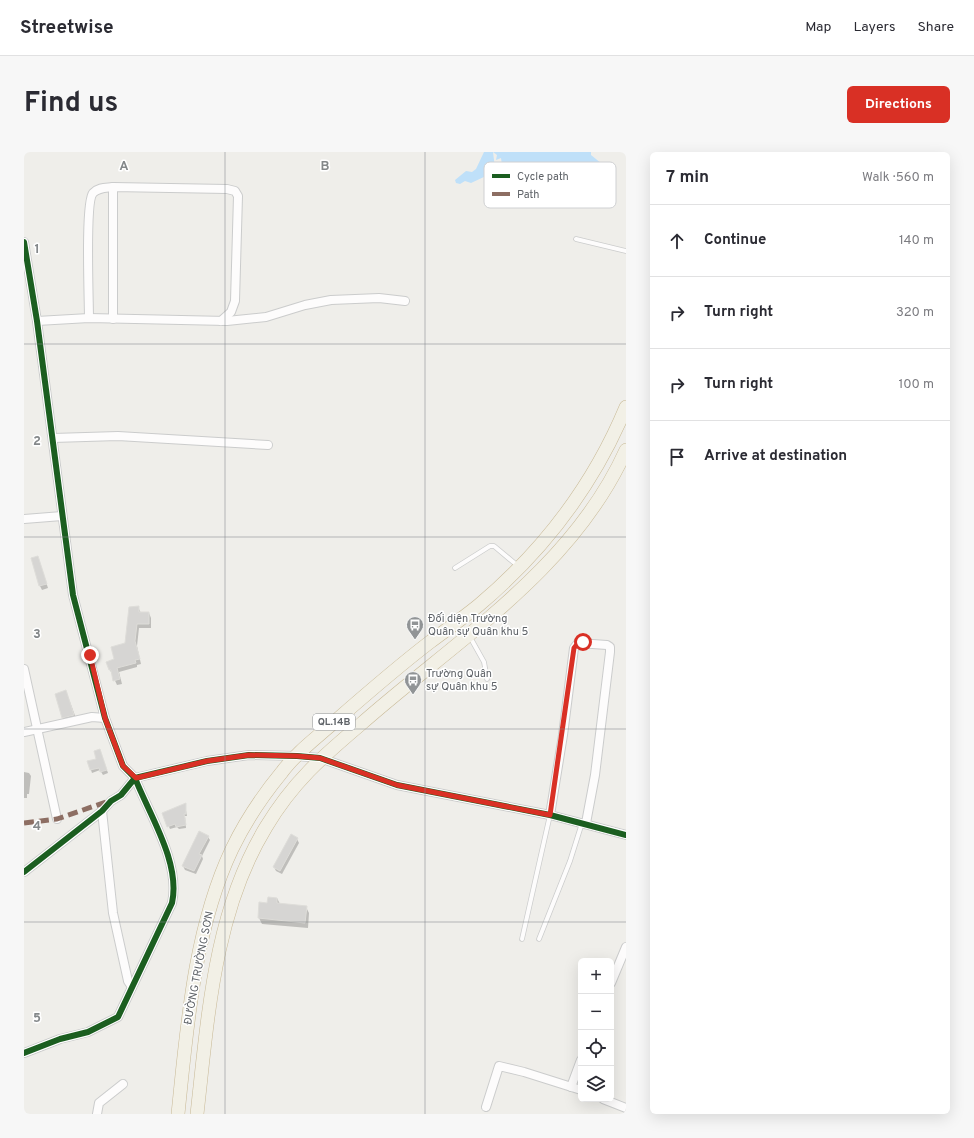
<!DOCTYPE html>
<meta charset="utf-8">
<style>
:root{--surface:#fff;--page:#f7f7f7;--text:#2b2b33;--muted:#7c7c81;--line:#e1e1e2;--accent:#d93025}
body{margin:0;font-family:Overpass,sans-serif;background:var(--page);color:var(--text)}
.controls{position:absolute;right:12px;bottom:12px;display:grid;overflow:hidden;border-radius:6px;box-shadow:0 4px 16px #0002}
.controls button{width:36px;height:36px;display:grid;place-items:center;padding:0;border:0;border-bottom:1px solid var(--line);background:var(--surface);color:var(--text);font:20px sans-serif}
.stop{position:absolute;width:12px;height:12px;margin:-9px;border:3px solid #d93025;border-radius:50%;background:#fff}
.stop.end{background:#d93025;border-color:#fff;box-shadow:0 1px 4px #0008}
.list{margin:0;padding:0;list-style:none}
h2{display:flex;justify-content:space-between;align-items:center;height:52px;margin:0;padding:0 16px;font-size:17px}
h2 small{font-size:13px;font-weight:400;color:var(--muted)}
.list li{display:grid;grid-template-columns:26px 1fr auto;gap:12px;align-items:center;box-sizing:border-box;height:72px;padding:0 16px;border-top:1px solid var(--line)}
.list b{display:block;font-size:15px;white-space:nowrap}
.list em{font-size:13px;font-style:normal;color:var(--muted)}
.icon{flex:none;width:22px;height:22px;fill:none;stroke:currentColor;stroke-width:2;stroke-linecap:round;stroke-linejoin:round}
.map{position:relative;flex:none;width:602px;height:962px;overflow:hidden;border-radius:6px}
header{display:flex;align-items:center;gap:24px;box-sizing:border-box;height:56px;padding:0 20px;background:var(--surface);border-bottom:1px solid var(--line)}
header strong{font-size:19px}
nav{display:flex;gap:22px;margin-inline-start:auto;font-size:14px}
.intro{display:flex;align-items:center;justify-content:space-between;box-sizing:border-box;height:96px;padding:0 24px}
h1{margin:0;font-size:28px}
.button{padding:10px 18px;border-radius:6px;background:var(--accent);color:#fff;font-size:14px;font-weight:700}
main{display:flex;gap:24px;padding:0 24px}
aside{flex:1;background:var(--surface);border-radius:6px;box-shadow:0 4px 16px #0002}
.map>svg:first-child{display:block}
</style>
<header>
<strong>Streetwise</strong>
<nav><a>Map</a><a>Layers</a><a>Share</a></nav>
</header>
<div class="intro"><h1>Find us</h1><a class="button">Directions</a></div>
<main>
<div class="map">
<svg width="602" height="962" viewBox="0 0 602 962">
<rect width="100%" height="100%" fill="#efeeea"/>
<path fill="#bfe0f9" d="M460,0H567V3L583,16L582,20C571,18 567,24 558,25C545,26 532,13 519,14C505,15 491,24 478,13L477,6L472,8L473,3L469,0L471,16L462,24L447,31L441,29L436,32L432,31L431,28L442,19L448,20L452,17Z"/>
<g fill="#0003">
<polygon points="8,407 15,409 24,436 18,438 16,434"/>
<polygon points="114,455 117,461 125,461 127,466 127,476 115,476 113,494 117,512 113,513 113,515 95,520 98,532 93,533 86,518 101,492"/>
<polygon points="42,539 53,569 42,571 39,566"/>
<polygon points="76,598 84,621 79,623 76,618 68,621 67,618"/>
<polygon points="0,620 5,621 7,624 5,642 3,642 3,646 0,646"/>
<polygon points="161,653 163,664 161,664 162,676 155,677 153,675 146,677 139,662"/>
<polygon points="184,685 186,688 178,704 179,707 172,722 161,718 159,714"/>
<polygon points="273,687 275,691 258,722 252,719 250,715"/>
<polygon points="253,746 256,752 282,755 285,761 284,776 238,772 235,766"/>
</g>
<g fill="#d6d5d3" stroke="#deddd9">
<polygon points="14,404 23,432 15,434 7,406"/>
<polygon points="115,454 115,460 125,460 125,472 113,472 111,489 116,507 111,508 112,511 93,516 96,527 89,529 87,518 85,518 82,510 90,507 87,495 101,491 105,455"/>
<polygon points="42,538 50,563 38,566 31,542"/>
<polygon points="76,597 83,618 76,620 75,616 66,618 63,609 72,607 70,599"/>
<polygon points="162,651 162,662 160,662 162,673 152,675 151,672 143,675 138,661"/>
<polygon points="175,679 185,684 175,702 178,703 170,719 158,714"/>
<polygon points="267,682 274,686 256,719 249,715"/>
<polygon points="244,745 253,746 253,751 283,754 281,771 234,766 235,750 243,751"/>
</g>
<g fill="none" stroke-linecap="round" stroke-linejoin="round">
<g stroke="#cbcccc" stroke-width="5.5">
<g id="service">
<polyline points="552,87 602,99"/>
<polyline points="431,416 466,394 470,394 494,414"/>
<polyline points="446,485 460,510 463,527"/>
<polyline points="498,787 526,663"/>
<polyline points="515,787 546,709 558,671"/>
</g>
</g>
<g stroke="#cbcccc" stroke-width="10">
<g id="minor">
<polyline points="0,90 13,169 49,443 81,566 99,614 111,626 183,609 225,603 273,604 296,606 373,633 526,663 602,683"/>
<path d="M65,166C65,148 61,50 69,41C75,35 82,36 89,35L203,37L211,39L214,44L211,149L207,160L197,169"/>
<polyline points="89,167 89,35"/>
<polyline points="13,169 65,166 203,169 242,165 281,153 307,148 355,146 381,149"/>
<polyline points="29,286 94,284 244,293"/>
<polyline points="0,367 38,364"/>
<polyline points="0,517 33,667"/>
<polyline points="0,580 68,565 81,566"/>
<polyline points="78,659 89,761 104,829 108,835"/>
<polyline points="526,663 539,583 550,496 554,491 583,493 586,495 586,500 571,623 562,671"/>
<path d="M0,720L78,659L87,649L97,643L111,626C125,662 157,711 148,751L94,865L64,880L36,887L0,901"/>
<polyline points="587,831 602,795"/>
<polyline points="547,935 557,908"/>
<polyline points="579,947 602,956"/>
<polyline points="462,955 475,914 500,920 557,938"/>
<polyline points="73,962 75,951 99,932"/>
</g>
</g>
<g stroke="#c8b996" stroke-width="14">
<g id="trunk">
<path d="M154,962C163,875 170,777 208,697C221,670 239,643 258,620C272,601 291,587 308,572C340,544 372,516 406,490C422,478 439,466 455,453C519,399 570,332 602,255"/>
<path d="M173,962C184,865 190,760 242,675C269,630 298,605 337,572C432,488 548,418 602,298"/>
</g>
</g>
<use href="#service" stroke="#fdfcfc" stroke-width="4"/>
<use href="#minor" stroke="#fdfcfc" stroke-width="8"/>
<use href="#trunk" stroke="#f2f0e6" stroke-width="13"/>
<polyline stroke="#8d6e63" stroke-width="5" stroke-dasharray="10 5" stroke-linecap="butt" points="0,671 33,667 85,649"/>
<g stroke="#fff" stroke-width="8">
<g id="cycleway">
<polyline points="0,90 13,169 49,443 81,566 99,614 111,626 183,609 225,603 273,604 296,606 373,633 526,663 602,683"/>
<path d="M0,720L78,659L87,649L97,643L111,626C125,662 157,711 148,751L94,865L64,880L36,887L0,901"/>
</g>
</g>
<use href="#cycleway" stroke="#1b5e20" stroke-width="6"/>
</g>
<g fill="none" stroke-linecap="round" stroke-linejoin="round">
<polyline stroke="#d93025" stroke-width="5" points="66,503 81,566 99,614 112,626 183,609 225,603 273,604 296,606 373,633 526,663 550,496 554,491 559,490"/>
</g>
<path fill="none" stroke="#84888a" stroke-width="1" stroke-opacity="0.55" d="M201,0V962M401,0V962M0,192H602M0,385H602M0,577H602M0,770H602"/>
<defs>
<g id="bus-pin" transform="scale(0.9)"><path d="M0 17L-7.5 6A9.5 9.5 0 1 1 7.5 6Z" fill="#919496" stroke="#fff"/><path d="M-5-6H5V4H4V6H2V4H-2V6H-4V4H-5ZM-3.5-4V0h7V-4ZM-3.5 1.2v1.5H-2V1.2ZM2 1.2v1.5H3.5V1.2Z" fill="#fff"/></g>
</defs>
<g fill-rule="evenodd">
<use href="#bus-pin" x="391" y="473"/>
<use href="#bus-pin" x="389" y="528"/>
</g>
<g text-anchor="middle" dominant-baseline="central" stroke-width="3" stroke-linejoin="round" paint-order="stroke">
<rect fill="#fff" stroke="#8f9295" stroke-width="1" x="289" y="562" width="42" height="16" rx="3"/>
<g font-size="10" font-weight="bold" fill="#5f6368">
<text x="310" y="570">QL.14B</text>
</g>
<g font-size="11" fill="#5f6368" stroke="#fff" text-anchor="start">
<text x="404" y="467">Đối diện Trường<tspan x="404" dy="13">Quân sự Quân khu 5</tspan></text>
<text x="402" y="522">Trường Quân<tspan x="402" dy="13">sự Quân khu 5</tspan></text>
</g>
<g font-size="11" fill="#5f6368" stroke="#fff">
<text transform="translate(175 816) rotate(-79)">ĐƯỜNG TRƯỜNG SƠN</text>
</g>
</g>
<rect x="460" y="10" width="132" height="46" rx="6" fill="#fff" stroke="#cfd0d2" stroke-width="1"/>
<rect x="468" y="22" width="18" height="4" fill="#1b5e20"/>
<rect x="468" y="40" width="18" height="4" fill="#8d6e63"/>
<g font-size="11" fill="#5f6368">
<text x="493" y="28">Cycle path</text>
<text x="493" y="46">Path</text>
</g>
<g font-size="13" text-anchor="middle" font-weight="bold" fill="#84888a" stroke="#fff" stroke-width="3" stroke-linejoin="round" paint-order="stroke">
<text x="100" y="18">A</text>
<text x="301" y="18">B</text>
<text x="13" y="101">1</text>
<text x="13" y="293">2</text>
<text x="13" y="486">3</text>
<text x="13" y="678">4</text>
<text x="13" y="870">5</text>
</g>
</svg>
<div class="controls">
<button>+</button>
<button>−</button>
<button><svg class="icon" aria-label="locate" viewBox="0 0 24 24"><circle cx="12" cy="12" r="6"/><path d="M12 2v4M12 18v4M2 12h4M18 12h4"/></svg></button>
<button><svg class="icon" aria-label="layers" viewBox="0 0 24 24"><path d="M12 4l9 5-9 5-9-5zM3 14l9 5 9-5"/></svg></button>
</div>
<div class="stop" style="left:559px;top:490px"></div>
<div class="stop end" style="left:66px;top:503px"></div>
</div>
<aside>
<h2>7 min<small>Walk · 560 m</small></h2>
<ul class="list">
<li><svg class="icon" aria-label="ahead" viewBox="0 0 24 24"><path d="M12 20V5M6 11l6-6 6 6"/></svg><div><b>Continue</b></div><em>140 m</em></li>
<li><svg class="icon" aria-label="right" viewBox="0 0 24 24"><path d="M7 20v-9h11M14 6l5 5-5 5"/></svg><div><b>Turn right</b></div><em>320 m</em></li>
<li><svg class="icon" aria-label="right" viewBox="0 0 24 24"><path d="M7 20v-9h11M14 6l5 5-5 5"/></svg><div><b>Turn right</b></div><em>100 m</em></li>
<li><svg class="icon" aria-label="arrive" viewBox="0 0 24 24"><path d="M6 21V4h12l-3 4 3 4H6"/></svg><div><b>Arrive at destination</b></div></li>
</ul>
</aside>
</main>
